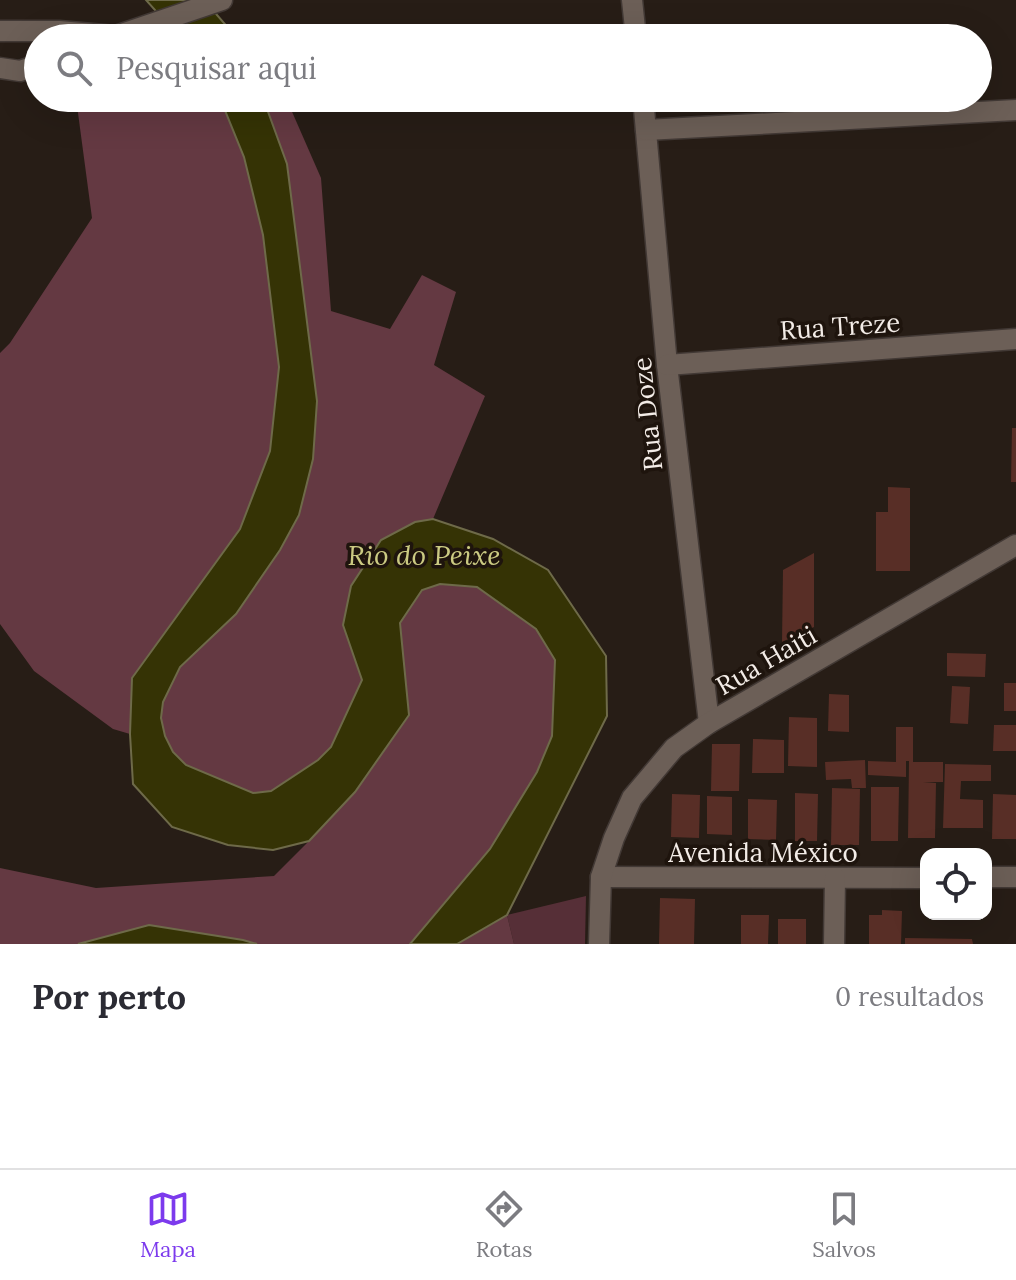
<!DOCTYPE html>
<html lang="pt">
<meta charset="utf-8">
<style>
:root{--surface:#fff;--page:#f7f7f7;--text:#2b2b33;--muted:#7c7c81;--line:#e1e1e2;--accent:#7c3aed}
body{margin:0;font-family:Lora,serif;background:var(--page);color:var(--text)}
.controls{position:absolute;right:24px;bottom:24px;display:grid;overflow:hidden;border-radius:16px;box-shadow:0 8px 32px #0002}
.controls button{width:72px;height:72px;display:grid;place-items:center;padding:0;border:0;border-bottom:2px solid var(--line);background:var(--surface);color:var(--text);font:40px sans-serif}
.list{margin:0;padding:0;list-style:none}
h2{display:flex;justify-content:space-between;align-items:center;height:104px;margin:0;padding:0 32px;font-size:34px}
h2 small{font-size:26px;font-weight:400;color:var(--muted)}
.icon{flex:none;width:44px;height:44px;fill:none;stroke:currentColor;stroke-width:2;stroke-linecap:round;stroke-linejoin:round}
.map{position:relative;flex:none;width:1016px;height:944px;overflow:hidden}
.search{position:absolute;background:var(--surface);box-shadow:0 8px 32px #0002;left:24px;right:24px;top:24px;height:88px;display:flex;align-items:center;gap:20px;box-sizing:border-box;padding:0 28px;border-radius:44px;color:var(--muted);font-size:30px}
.sheet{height:224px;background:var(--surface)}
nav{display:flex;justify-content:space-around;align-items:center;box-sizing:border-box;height:112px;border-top:2px solid var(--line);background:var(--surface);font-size:22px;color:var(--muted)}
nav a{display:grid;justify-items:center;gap:4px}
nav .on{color:var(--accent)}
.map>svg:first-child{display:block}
</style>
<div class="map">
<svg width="1016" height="944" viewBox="0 0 1016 944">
<rect width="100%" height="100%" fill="#271d16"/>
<polygon fill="#562f37" points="586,896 585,944 514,944 507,915"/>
<g fill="#643942">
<polygon points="76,98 217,98 222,103 244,157 263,235 279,367 270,451 240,529 132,678 130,734 113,729 34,671 0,624 0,353 10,343 92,218"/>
<polygon points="263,98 286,98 321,178 331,311 390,329 422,275 456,292 434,365 485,396 433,519 415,522 343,625 362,680 331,747 318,760 271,791 253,793 186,765 173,752 165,736 161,718 163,702 180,667 236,614 299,514 313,459 317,401 287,164"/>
<polygon points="440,584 477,587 536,629 555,660 552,736 537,772 490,849 410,944 257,944 149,925 78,944 0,944 0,868 96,888 274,876 309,841 409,716 400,623 422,590"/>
<polygon points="507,915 514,944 457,944"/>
</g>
<g fill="#353305" stroke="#6e6a49" stroke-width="2">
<polygon points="146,0 204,0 237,38 180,38"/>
<polygon points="217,98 263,98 287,164 317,401 313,459 299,515 280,550 236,614 180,667 163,702 161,718 165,736 173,752 186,765 253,793 271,791 318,760 331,747 362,680 343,625 351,586 381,540 415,522 433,519 493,539 548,570 606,656 607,716 507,915 457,944 410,944 490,849 537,772 552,736 555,660 536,629 477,587 440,584 422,590 400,623 409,715 355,792 309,841 273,850 228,845 172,827 133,784 130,734 132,678 240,529 270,451 279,367 263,235 244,157 222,103"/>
<polygon points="149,925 243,940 257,944 78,944"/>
</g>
<g fill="#582e26">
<polygon points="1012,428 1016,428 1016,482 1011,482"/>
<polygon points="888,487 910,488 910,571 876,571 876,512 888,512"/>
<polygon points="814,553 814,627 782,642 783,570"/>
<polygon points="947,653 986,654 985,677 947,676"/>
<rect x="1004" y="683" width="12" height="28"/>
<polygon points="952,686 970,687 968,724 950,723"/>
<polygon points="829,694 849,695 849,732 828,731"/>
<polygon points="789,717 817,718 817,767 788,766"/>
<polygon points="994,725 1016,725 1016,751 993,751"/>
<polygon points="896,727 913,727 913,762 943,762 943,782 923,782 936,783 935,838 908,838 909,761 906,761 906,777 868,775 868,761 896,762"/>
<polygon points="753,739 784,740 784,773 752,773"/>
<polygon points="712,744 740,744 739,791 711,791"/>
<polygon points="865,760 866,788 852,788 851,779 826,780 825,762"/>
<polygon points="945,764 991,765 991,781 961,781 960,799 983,800 983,828 943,828"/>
<polygon points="871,787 899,787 898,841 871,841"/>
<polygon points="832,788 860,789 859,845 831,845"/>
<polygon points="795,793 818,794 817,841 795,841"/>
<polygon points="672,794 700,795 699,838 671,837"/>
<polygon points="993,794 1016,795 1016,839 992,839"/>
<polygon points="707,796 732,797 732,835 707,834"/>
<polygon points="748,799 777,800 776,840 748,839"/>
<polygon points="660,898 695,899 694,944 659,944"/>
<polygon points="882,910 902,911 901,944 869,944 869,915 882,915"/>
<polygon points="741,915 769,915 768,944 741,944"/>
<rect x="778" y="919" width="28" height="25"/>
<polygon points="905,938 972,939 973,944 905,944"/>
</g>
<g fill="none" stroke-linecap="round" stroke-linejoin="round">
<g stroke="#423935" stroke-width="23">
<g id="street">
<polyline points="632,0 636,38"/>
<polyline points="1,31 59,31 115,36"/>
<polyline points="110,38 222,0"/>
<polyline points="0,68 20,71 38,65"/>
<polyline points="643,98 667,365 709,723"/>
<polyline points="646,130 1016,110"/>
<polyline points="667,365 1016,339"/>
<polyline points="601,877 926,878"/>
<polyline points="986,877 1016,877"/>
<polyline points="599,944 601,877 614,838 632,798 674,748 709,723 1016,545"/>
<polyline points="834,944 835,878"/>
</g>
</g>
<use href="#street" stroke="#6c5f57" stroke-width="20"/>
</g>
<g text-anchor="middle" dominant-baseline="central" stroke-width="7" stroke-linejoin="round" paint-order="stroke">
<g font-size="26" fill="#f3ece7" stroke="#1e140d">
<text transform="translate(840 326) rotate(-4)">Rua Treze</text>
<text transform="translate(647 414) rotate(-96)">Rua Doze</text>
<text transform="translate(766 660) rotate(-30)">Rua Haiti</text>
<text x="763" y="852">Avenida México</text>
</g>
<g font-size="28" font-style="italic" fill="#cbca82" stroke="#1e140d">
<text x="424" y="555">Rio do Peixe</text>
</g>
</g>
</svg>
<div class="controls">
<button><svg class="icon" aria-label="locate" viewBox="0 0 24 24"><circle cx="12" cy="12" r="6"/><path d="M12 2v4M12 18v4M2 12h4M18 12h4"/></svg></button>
</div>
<div class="search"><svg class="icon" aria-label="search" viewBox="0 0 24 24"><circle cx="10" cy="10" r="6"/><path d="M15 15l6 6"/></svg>Pesquisar aqui</div>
</div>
<section class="sheet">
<h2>Por perto<small>0 resultados</small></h2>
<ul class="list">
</ul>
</section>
<nav>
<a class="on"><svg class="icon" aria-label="map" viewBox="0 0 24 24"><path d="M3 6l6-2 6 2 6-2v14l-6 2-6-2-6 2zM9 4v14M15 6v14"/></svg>Mapa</a>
<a><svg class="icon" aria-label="directions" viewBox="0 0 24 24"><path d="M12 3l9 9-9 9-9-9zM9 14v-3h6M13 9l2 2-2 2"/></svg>Rotas</a>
<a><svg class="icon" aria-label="saved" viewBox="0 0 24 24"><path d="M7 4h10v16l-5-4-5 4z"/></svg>Salvos</a>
</nav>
